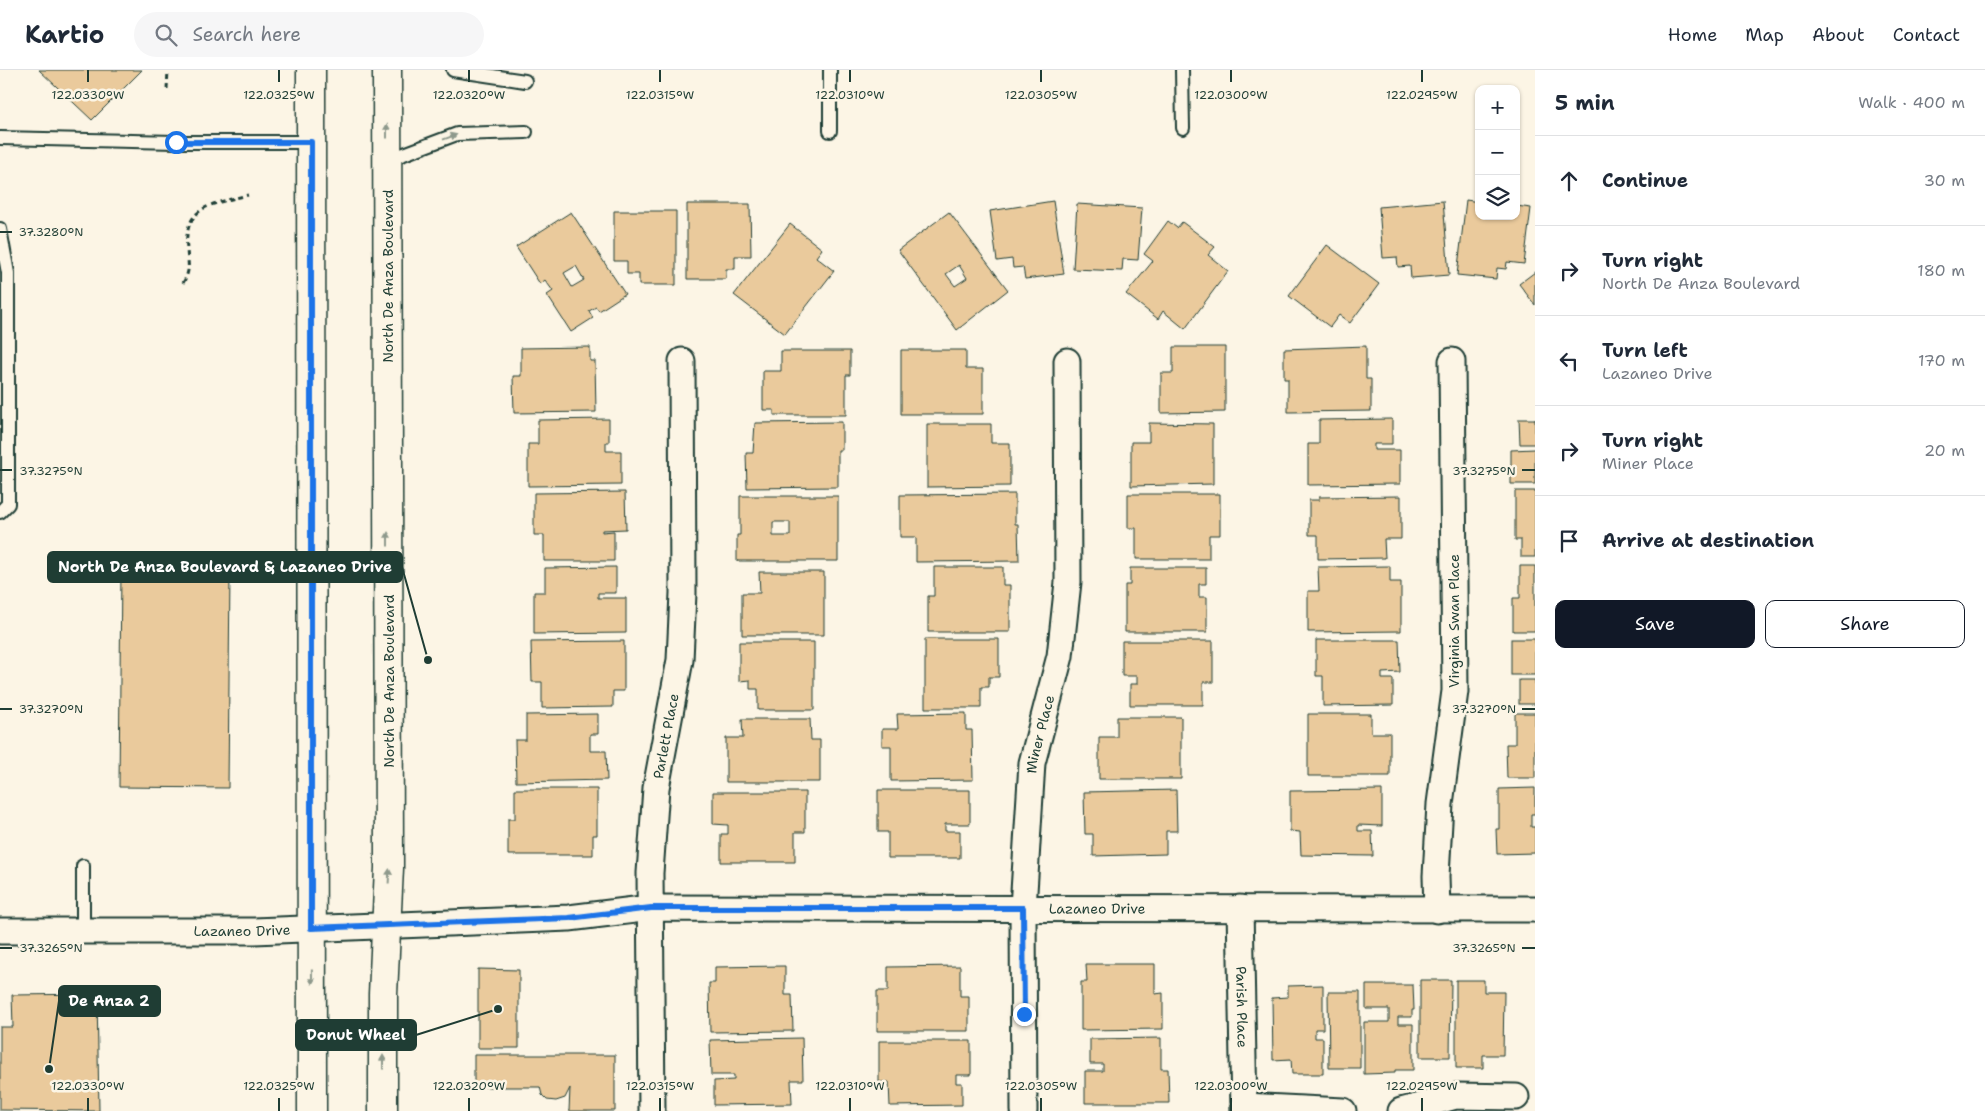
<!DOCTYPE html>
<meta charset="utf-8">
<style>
:root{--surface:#fff;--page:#f6f6f7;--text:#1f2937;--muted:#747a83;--line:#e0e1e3;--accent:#111827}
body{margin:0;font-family:"Shantell Sans",sans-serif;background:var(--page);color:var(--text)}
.controls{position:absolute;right:15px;top:15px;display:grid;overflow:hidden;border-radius:10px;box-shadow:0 1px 4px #0004}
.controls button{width:45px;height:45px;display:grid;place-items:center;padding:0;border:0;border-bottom:1px solid var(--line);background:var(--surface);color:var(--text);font:25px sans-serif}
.stop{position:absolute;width:15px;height:15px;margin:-11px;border:4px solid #1a73e8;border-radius:50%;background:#fff}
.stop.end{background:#1a73e8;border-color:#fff;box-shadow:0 1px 5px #0008}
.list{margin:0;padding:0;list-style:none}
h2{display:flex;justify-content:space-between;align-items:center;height:65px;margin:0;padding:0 20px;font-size:21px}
h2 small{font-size:16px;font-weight:400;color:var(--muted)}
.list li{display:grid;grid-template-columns:32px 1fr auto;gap:15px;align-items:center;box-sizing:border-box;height:90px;padding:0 20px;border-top:1px solid var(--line)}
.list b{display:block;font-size:19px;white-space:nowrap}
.list p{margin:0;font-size:16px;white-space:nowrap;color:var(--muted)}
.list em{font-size:16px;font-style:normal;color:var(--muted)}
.actions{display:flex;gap:10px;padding:15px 20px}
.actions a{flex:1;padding:11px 0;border:1px solid var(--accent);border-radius:10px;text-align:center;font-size:18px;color:var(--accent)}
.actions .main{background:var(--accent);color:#fff}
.icon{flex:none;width:28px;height:28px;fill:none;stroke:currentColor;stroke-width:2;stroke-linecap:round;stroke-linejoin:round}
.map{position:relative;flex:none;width:1535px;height:1041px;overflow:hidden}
header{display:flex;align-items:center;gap:30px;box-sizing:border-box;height:70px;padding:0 25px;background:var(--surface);border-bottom:1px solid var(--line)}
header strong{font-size:24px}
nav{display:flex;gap:28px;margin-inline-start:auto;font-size:18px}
.search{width:350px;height:45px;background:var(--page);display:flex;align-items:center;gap:12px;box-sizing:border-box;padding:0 18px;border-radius:28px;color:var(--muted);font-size:19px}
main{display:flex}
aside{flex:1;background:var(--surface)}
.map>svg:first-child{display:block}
</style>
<header>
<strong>Kartio</strong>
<div class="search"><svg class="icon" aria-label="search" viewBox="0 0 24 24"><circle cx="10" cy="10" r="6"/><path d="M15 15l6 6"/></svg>Search here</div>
<nav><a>Home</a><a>Map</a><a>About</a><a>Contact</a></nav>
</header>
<main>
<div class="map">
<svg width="1535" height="1041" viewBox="0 0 1535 1041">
<rect width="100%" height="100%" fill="#fcf5e5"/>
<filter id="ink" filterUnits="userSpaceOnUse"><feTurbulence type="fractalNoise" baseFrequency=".02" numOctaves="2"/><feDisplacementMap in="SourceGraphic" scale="10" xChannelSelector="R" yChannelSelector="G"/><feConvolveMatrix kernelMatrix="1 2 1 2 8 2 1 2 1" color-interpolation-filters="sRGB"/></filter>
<g filter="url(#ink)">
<g fill="#eaca9c" stroke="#1f3d34" fill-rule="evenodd">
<polygon points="39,0 142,0 92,50"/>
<polygon points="1466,130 1479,132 1479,146 1516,146 1516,136 1531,138 1524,194 1507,192 1506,199 1497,198 1496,209 1457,205"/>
<polygon points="1053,131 1064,204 1025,209 1023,197 1013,198 1012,189 997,191 990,141"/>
<polygon points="1443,131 1449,205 1411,208 1410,196 1398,197 1397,187 1383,188 1379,137"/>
<polygon points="687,134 750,134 751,186 735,186 735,199 726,199 726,209 687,209"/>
<polygon points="1077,134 1142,138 1138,190 1123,189 1122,201 1073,199"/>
<polygon points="614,141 676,141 676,215 639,215 639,204 627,204 627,191 614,191"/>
<path d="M571,142L625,224L599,241L596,237L589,241L593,248L571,262L547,225L553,221L545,210L540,214L516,177ZM576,196L584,210L572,217L564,203Z"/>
<path d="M949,142L1008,220L957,260L898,180ZM959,195L967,208L955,216L946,204Z"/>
<polygon points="1168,151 1177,158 1182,152 1215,177 1208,185 1228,201 1185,259 1163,241 1158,249 1126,224 1153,191 1144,184"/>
<polygon points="790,154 822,179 816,187 834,201 785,264 734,225"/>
<polygon points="1327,175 1379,214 1350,253 1339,245 1330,257 1289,226"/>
<polygon points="1535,202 1535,235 1519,214"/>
<polygon points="1366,276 1366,309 1371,309 1371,341 1288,342 1288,309 1284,309 1284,279"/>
<polygon points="590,277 590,291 595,291 596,342 514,343 513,306 521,306 521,278"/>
<polygon points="1173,277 1225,277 1225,342 1161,343 1161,303 1173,303"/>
<polygon points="901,280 966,280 966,299 983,299 983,344 901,344"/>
<polygon points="781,281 850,281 850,305 846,305 846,345 774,345 774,340 763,340 763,301 781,301"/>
<polygon points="609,349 609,372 606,372 606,381 621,381 621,415 528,416 528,374 538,374 538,350"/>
<polygon points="1392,349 1392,374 1374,374 1374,380 1400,380 1400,414 1308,415 1308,374 1319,374 1319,350"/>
<polygon points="1519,349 1535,349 1535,374 1520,374"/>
<polygon points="842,352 842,380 838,380 838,417 747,418 746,383 753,383 755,353"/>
<polygon points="1149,353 1213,354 1213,414 1131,416 1131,372 1149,372"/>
<polygon points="927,354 991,354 991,373 1010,373 1010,416 927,417"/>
<polygon points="1535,379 1535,414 1511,414 1511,380"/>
<polygon points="1515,421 1535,421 1535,487 1521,487 1521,470 1515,470"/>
<polygon points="625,422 626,459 602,460 602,462 614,461 614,491 544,491 544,465 534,465 534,423"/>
<polygon points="1015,424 1015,454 1018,454 1019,491 916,492 916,467 900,467 900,425"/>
<polygon points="1128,424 1220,424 1220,465 1209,465 1209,489 1136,489 1136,458 1128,458"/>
<path d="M740,426H838V491H737V465H740ZM773,452H790V466H773Z"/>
<polygon points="1401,426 1401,469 1384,469 1385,488 1318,489 1318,465 1309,465 1309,430 1319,430 1319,427"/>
<polygon points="1390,496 1390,512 1401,512 1401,561 1308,562 1308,521 1319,521 1318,497"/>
<polygon points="1520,496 1535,496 1535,561 1513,561 1513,528 1520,528"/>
<polygon points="616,497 616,523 598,523 598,528 626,528 626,563 534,564 534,522 545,522 545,498"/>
<polygon points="934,497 1003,497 1003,515 1010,515 1010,562 928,562 928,526 934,526"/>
<polygon points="1130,498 1206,498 1206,514 1199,514 1199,527 1207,527 1207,562 1125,562 1125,515 1130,515"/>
<polygon points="121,500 230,501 228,718 119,717"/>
<polygon points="759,502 824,502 824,565 742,565 742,523 760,523"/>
<polygon points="925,569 999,569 999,607 989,607 989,617 981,617 981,638 925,638"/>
<rect x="1511" y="569" width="24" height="36"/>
<polygon points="1316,570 1399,570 1400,602 1382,603 1382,609 1393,609 1393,635 1323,636 1323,606 1316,606"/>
<polygon points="624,571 624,621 613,621 613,637 542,638 542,612 532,612 531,572"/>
<polygon points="1122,571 1213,571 1213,612 1203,612 1203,635 1130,635 1130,614 1137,614 1137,606 1122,606"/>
<polygon points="739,572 814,572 814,640 758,640 758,619 750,619 750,610 739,611"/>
<rect x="1519" y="610" width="16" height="24"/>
<polygon points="966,643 966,660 972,660 973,710 891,711 891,676 882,676 882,659 898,659 897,644"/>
<polygon points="1515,643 1535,643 1535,708 1507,708 1506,674 1515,674"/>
<polygon points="598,644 598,664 590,664 590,681 606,681 607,710 516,712 515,670 526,670 526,645"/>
<polygon points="1308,644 1371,644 1371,663 1390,663 1390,706 1308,706"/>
<polygon points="1117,647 1181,647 1181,709 1099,709 1099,667 1117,667"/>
<polygon points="742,649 810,649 811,670 820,670 820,712 726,712 726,668 743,668"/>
<polygon points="1535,718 1535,744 1531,744 1531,757 1535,757 1535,783 1497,784 1496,759 1499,759 1499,719"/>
<polygon points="515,719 597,719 597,765 593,765 593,785 508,785 508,749 515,749"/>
<polygon points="878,720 970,720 970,754 945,754 945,761 960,761 960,788 888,788 888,762 878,762"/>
<polygon points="1176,720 1177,761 1166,761 1166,784 1093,786 1093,764 1085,764 1084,722"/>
<polygon points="1382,720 1382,756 1358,755 1358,761 1372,761 1373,786 1301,785 1300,762 1290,761 1290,721"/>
<polygon points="713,722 805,722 805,762 795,762 795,792 721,792 721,764 728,764 728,755 713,754"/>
<polygon points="1086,894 1155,894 1155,924 1163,923 1163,959 1081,960 1081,912 1087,912"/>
<polygon points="785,896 785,925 792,925 793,961 710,962 709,913 715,913 715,897"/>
<polygon points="960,896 960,926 969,926 969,961 877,961 877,921 888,921 888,897"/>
<polygon points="478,899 519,900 519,978 478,978"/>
<polygon points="1420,910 1451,910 1450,987 1420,987"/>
<polygon points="1456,910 1484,910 1484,922 1504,922 1503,985 1483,985 1483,998 1456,998"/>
<polygon points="1323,915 1323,959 1315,959 1315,968 1323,968 1323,1004 1292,1004 1291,989 1273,990 1272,928 1288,927 1288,916"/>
<polygon points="1366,915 1413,915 1414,940 1412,940 1412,947 1398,947 1398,954 1413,954 1413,1000 1395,1000 1395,1003 1364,1004 1364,952 1389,952 1389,939 1366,939"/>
<polygon points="1328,922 1360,922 1360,998 1329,998"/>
<polygon points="97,924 99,1041 0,1040 0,957 13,957 12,925"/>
<polygon points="802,968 803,1010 791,1010 792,1034 714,1035 714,1011 734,1010 734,1005 711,1005 710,970"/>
<polygon points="1161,968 1161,999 1168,999 1169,1033 1085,1033 1085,1001 1103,1001 1103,994 1090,994 1090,969"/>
<polygon points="879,971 971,971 971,1005 956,1005 956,1013 962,1013 962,1035 890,1036 889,1012 879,1012"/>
<polygon points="474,985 615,985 615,1041 569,1041 570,1018 565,1028 556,1031 547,1030 542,1025 540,1017 474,1017"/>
</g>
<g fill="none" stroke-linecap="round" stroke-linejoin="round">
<g stroke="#1f3d34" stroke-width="16">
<g id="lane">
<polyline points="453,0 525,11"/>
<polyline points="1182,0 1183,58"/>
<polyline points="830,61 830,0"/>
<polyline points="0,68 176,72 311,72"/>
<polyline points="388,90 457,64 526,62"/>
<polyline points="0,159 8,203 8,434 0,442"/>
<polyline points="83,796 83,861"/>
</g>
</g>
<g stroke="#1f3d34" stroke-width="29">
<g id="street">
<path id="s1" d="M1240,838L1244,1041"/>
<polyline points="1437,840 1436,806 1440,734 1455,621 1452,291"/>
<path id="s2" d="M0,861H254L569,848L651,838L1535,839"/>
<polyline points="1245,1036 1343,1041"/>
<path id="s3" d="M652,1041L650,803L656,718L680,590L683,523L682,291"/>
<path id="s4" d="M1024,1041L1023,838L1032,693L1060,586L1068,512L1067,291"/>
<polyline points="1401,1041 1456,1026 1516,1027"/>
</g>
</g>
<g stroke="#1f3d34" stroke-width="31">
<g id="primary">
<polyline points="311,0 312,1041"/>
<polyline points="383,1041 383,924 389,798 387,0"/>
</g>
</g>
<g stroke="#1f3d34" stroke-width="3" stroke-dasharray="5 4" stroke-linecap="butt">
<polyline points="167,19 168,0"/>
<path d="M183,213C191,199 188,195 187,180C183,135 213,134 248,125"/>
</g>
<use href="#lane" stroke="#fcf5e5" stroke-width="12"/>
<use href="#street" stroke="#fcf5e5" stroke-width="25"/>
<use href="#primary" stroke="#fcf5e5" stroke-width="28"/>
</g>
<defs><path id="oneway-solid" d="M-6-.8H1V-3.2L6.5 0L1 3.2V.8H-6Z" transform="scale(1.25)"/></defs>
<g fill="#8e998c">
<use href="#oneway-solid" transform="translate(387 61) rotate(-90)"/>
<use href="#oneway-solid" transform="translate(450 67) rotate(-20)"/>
<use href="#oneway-solid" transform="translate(388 469) rotate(-90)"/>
<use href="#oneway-solid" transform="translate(389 806) rotate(-87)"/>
<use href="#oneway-solid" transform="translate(312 907) rotate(89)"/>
<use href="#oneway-solid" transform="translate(383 992) rotate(-90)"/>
</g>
</g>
<g fill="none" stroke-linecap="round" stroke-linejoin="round" filter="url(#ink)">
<polyline stroke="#1a73e8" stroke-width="6" points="176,72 311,72 311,858 569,848 651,838 1023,838 1024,944"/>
</g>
<path fill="none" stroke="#1f3d34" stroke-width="2" d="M88,0V12M279,0V12M469,0V12M660,0V12M850,0V12M1041,0V12M1231,0V12M1422,0V12M0,162H12M0,400H12M1522,400H1535M0,639H12M1522,639H1535M0,878H12M1522,878H1535M88,1028V1041M279,1028V1041M469,1028V1041M660,1028V1041M850,1028V1041M1041,1028V1041M1231,1028V1041M1422,1028V1041"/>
<g text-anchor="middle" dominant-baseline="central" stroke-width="5" stroke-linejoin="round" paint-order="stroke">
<g font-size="14" fill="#1f3d34" stroke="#fcf5e5">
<text transform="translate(388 206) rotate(-90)">North De Anza Boulevard</text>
<text transform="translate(1454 551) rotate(-90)">Virginia Swan Place</text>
<text transform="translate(389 611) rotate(-90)">North De Anza Boulevard</text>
<text stroke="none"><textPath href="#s4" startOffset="378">Miner Place</textPath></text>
<text stroke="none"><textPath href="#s3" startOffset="376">Parlett Place</textPath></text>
<text stroke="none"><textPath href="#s2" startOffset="1098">Lazaneo Drive</textPath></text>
<text stroke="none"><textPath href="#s2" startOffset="242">Lazaneo Drive</textPath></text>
<text stroke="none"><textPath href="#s1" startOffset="99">Parish Place</textPath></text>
</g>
</g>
<g font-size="12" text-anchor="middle" fill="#1f3d34" stroke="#fcf5e5" stroke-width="5" stroke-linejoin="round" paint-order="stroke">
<text x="88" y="29">122.0330°W</text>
<text x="279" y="29">122.0325°W</text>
<text x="469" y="29">122.0320°W</text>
<text x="660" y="29">122.0315°W</text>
<text x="850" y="29">122.0310°W</text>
<text x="1041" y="29">122.0305°W</text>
<text x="1231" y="29">122.0300°W</text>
<text x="1422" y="29">122.0295°W</text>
<text x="51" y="166">37.3280°N</text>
<text x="51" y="405">37.3275°N</text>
<text x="1484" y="405">37.3275°N</text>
<text x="51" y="643">37.3270°N</text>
<text x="1484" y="643">37.3270°N</text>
<text x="51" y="882">37.3265°N</text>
<text x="1484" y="882">37.3265°N</text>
<text x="88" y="1020">122.0330°W</text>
<text x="279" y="1020">122.0325°W</text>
<text x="469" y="1020">122.0320°W</text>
<text x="660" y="1020">122.0315°W</text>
<text x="850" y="1020">122.0310°W</text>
<text x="1041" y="1020">122.0305°W</text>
<text x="1231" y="1020">122.0300°W</text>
<text x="1422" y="1020">122.0295°W</text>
</g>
<path fill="none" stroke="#1f3d34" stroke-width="2" d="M428 590L402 497M49 999L59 931M498 939L416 965"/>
<g fill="#1f3d34" stroke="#fcf5e5" stroke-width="2">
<circle cx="428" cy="590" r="5"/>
<circle cx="49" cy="999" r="5"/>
<circle cx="498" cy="939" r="5"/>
</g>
<g fill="#1f3d34" stroke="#1f3d34" stroke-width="2">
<rect x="48" y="482" width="354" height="30" rx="5"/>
<rect x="59" y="916" width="101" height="30" rx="5"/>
<rect x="296" y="950" width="120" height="30" rx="5"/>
</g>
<g font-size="15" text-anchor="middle" font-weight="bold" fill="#fff">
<text x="225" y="502">North De Anza Boulevard &amp; Lazaneo Drive</text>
<text x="109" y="936">De Anza 2</text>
<text x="356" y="970">Donut Wheel</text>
</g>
</svg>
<div class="controls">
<button>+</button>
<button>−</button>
<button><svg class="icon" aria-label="layers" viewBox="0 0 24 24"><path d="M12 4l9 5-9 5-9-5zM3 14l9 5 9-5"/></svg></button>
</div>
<div class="stop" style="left:176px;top:72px"></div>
<div class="stop end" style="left:1024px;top:944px"></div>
</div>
<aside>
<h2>5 min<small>Walk · 400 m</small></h2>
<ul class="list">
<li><svg class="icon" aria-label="ahead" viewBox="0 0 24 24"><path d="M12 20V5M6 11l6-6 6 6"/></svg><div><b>Continue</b></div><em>30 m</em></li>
<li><svg class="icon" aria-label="right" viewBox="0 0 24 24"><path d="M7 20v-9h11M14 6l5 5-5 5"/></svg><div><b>Turn right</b><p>North De Anza Boulevard</p></div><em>180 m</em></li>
<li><svg class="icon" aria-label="left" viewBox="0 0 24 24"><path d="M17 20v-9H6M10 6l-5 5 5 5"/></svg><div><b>Turn left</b><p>Lazaneo Drive</p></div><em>170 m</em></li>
<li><svg class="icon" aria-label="right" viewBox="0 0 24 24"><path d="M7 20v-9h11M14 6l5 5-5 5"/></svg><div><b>Turn right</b><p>Miner Place</p></div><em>20 m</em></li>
<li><svg class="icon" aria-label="arrive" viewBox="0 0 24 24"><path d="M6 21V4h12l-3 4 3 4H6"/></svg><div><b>Arrive at destination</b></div></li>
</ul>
<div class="actions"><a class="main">Save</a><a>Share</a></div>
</aside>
</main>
